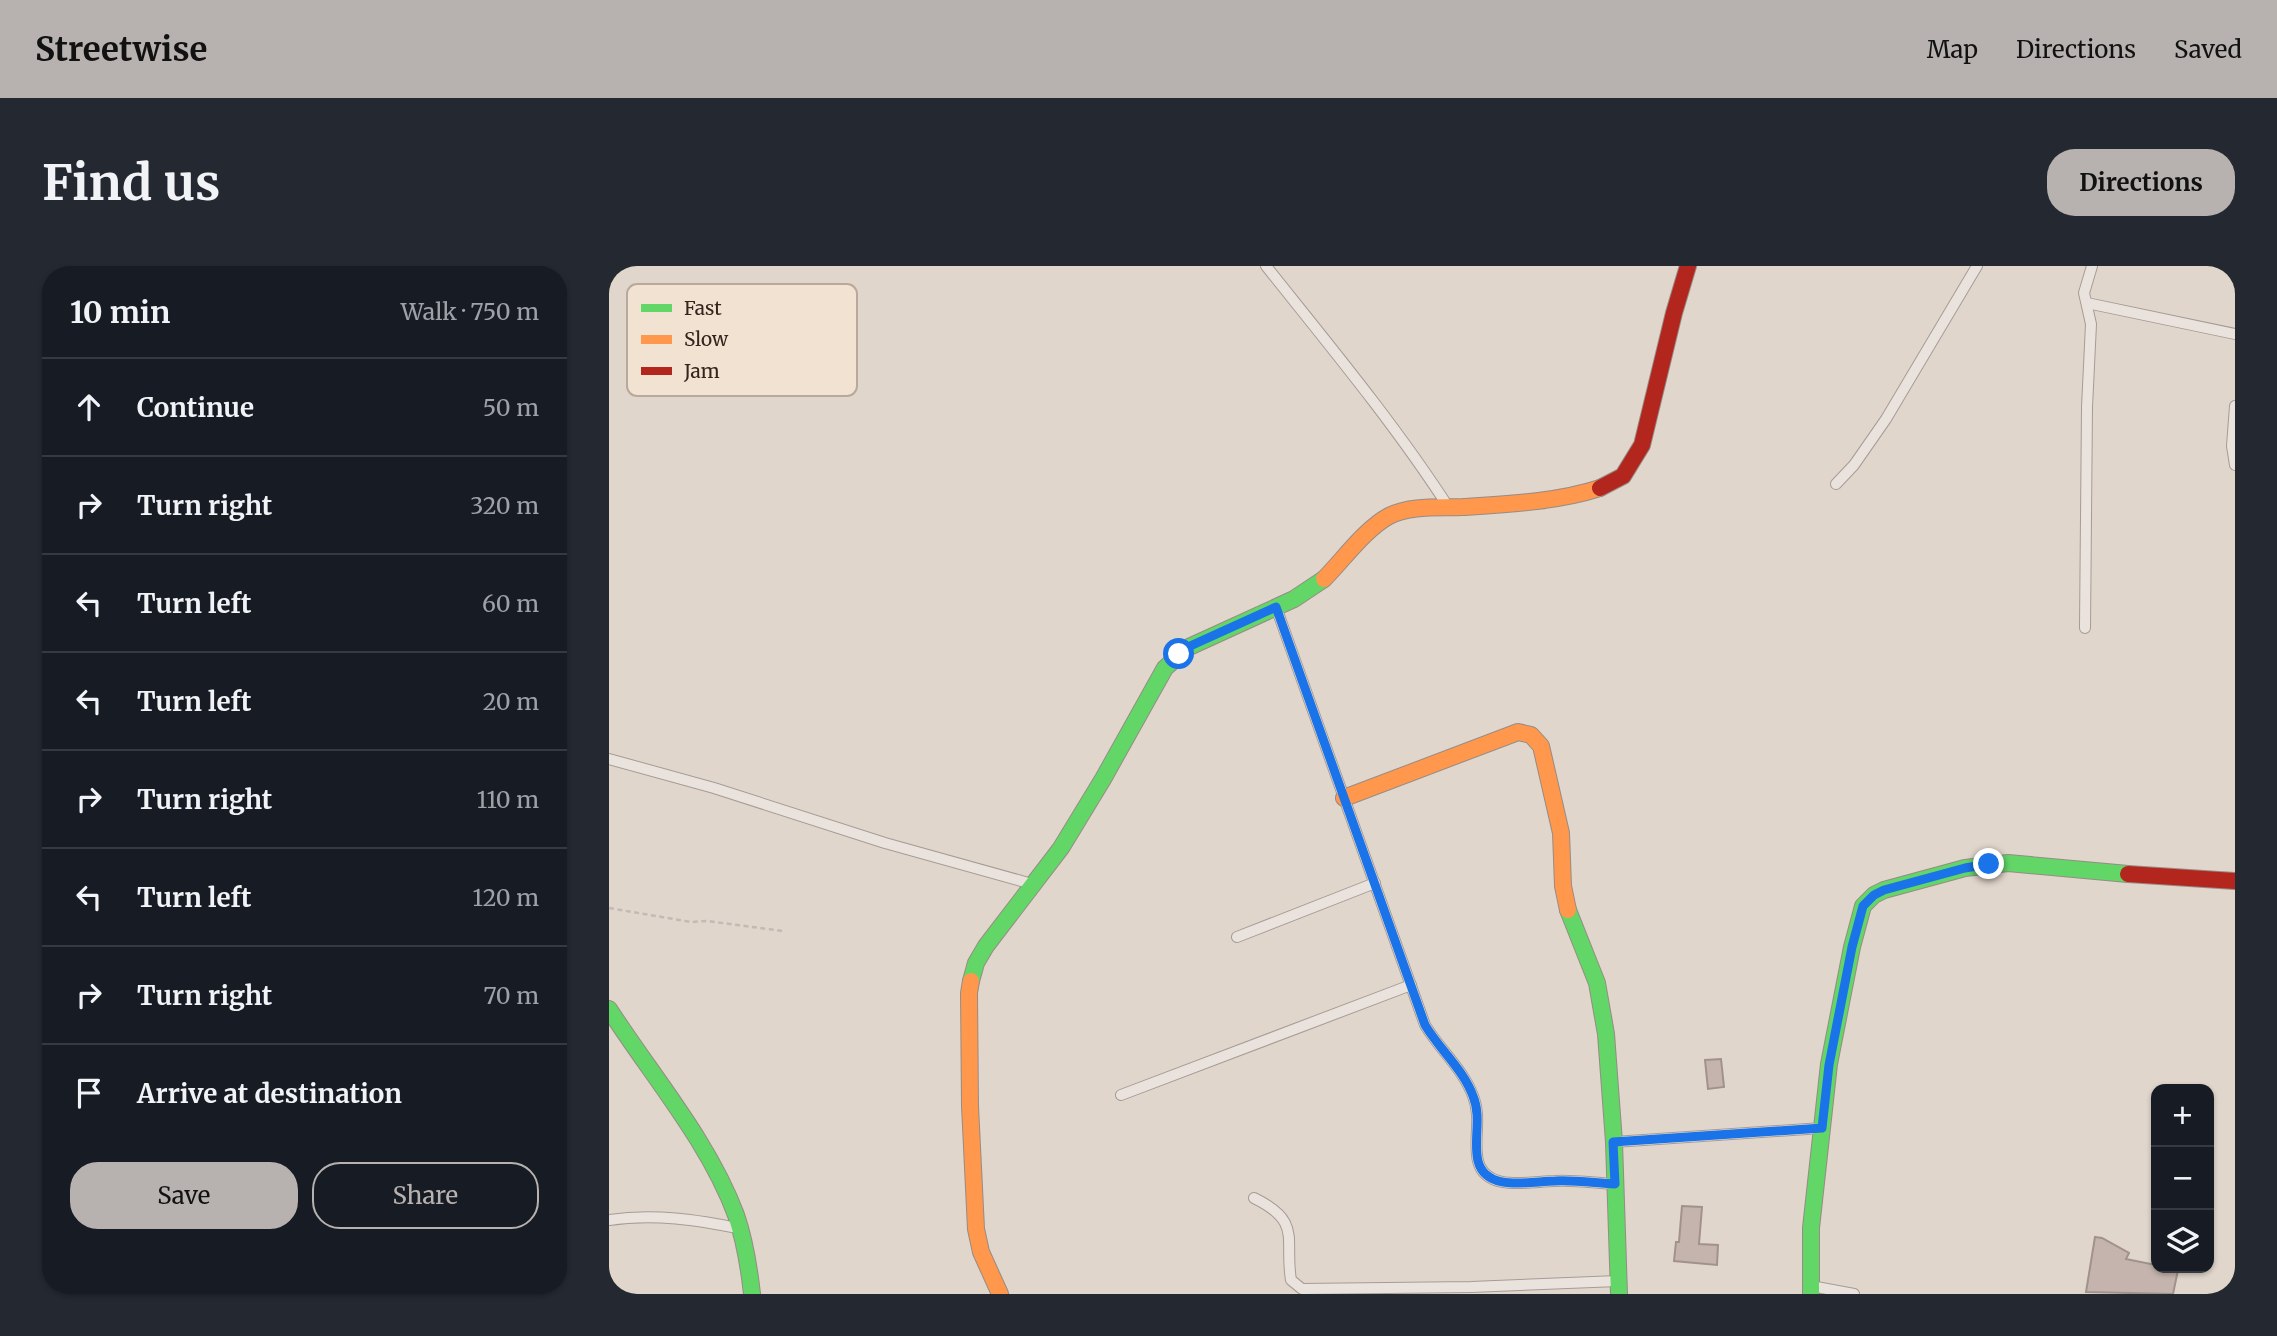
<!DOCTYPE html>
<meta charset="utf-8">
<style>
:root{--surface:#171b24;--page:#242831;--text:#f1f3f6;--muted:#9ea1a6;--line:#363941;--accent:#b7b2b0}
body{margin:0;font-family:Merriweather,serif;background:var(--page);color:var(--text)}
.controls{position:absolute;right:21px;bottom:21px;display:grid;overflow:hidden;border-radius:14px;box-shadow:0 2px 5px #0004}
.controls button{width:63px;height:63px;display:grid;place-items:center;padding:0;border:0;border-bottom:2px solid var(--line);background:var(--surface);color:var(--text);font:35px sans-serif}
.stop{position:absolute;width:21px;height:21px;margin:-16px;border:5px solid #1a73e8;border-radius:50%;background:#fff}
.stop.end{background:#1a73e8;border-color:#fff;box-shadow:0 2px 7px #0008}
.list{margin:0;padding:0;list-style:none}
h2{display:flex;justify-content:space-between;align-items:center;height:91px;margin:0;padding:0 28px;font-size:30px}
h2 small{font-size:23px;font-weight:400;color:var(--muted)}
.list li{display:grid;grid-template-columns:46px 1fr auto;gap:21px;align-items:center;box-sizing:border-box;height:98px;padding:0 28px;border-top:2px solid var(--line)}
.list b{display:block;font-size:26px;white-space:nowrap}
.list em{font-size:23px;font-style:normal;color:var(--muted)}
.actions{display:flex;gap:14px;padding:21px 28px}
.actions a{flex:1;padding:16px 0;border:2px solid var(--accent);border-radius:28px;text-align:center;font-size:24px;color:var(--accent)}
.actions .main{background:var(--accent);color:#111}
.icon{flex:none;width:38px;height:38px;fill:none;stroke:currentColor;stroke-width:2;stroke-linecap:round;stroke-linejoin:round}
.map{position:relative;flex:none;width:1626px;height:1028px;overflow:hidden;border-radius:28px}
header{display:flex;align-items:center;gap:42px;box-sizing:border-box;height:98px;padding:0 35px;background:var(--accent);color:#111}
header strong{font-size:33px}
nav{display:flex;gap:38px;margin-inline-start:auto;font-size:24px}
.intro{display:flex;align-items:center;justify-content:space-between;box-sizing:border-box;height:168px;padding:0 42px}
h1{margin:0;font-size:49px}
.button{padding:18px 32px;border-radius:28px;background:var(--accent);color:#111;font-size:24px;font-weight:700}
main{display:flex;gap:42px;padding:0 42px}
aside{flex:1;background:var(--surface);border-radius:28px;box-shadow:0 2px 5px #0004}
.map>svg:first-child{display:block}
</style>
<header>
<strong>Streetwise</strong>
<nav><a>Map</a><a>Directions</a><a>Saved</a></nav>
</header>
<div class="intro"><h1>Find us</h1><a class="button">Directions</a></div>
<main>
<aside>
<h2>10 min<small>Walk · 750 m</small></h2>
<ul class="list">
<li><svg class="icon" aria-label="ahead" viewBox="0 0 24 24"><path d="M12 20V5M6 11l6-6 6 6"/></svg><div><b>Continue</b></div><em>50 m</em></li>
<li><svg class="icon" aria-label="right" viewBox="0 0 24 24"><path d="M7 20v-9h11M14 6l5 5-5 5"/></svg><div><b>Turn right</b></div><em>320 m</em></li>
<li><svg class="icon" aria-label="left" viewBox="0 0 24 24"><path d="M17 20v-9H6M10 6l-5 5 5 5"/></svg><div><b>Turn left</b></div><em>60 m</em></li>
<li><svg class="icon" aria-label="left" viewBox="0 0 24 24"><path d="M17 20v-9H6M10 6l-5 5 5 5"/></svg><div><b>Turn left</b></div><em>20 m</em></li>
<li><svg class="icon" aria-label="right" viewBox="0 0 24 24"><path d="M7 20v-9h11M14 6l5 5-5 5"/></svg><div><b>Turn right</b></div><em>110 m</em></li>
<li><svg class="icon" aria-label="left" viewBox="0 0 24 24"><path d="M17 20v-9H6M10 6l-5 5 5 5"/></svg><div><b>Turn left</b></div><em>120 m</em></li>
<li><svg class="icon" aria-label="right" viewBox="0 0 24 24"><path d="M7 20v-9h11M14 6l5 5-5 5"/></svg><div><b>Turn right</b></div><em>70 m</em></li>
<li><svg class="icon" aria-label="arrive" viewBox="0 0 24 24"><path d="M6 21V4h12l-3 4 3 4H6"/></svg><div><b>Arrive at destination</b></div></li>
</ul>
<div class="actions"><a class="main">Save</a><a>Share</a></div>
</aside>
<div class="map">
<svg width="1626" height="1028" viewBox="0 0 1626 1028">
<rect width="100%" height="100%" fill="#e1d6cc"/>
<g fill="#c4b4ad" stroke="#a1928c" stroke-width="2">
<polygon points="1112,793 1115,821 1099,823 1096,794"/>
<polygon points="1073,940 1093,941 1090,978 1109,979 1108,999 1065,995 1067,976 1070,976"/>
<polygon points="1486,971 1493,972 1520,987 1517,993 1547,999 1547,1002 1569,1004 1564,1028 1477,1026"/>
</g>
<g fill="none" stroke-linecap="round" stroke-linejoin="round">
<g stroke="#a69c95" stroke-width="12">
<g id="street">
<path d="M657,0C720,79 785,157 840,242"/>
<polyline points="1478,37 1626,68"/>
<polyline points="1626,140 1623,180 1626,199"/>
<polyline points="1227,218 1245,199 1277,153 1368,0"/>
<path d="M667,341L816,759C831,784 854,803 864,830C873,852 864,874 869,895C877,927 923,915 946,915C966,914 986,917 1006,918"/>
<polyline points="1476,362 1478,141 1482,58 1475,27 1483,0"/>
<polyline points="0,493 105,522 276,577 423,618"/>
<polyline points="628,671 766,617"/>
<polyline points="512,829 802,719"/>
<polyline points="1005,876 1213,862"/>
<path d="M645,932C694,956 675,973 682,1014L693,1023L862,1021L1009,1015"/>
<path d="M0,954C45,947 89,954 133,963"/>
<polyline points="1202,1020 1245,1028"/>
</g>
</g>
<g stroke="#968c85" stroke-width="18">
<g id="fast">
<polyline points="959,644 988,717 997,768 1005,876 1010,1028"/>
<polyline points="362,715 367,697 377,680 452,582 494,513 556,402 580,381 685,333 715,313"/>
<path d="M0,743C43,810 99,874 127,949C136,975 140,1001 143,1028"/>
<polyline points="1202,1028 1202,962 1220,798 1243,681 1254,640 1265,629 1275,624 1356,602 1399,597 1519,608"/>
</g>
</g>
<g stroke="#968c85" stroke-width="18">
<g id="slow">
<path d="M715,313C734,294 756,263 780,250C801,239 831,242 854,241C899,238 948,236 991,222"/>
<polyline points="735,532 909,466 922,469 932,480 952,567 954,620 959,644"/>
<polyline points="362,715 360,727 361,840 367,963 372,986 391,1028"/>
</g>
</g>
<g stroke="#968c85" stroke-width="18">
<g id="jam">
<polyline points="991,222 1014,210 1033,179 1065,47 1079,0"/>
<polyline points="1519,608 1626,615"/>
</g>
</g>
<polyline stroke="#c2bab4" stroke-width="2.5" stroke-dasharray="5 3.5" stroke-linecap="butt" points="0,642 82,656 98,655 174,665"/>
<use href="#street" stroke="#eae3dd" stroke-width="10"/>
<use href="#fast" stroke="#63d668" stroke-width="16"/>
<use href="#slow" stroke="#ff974d" stroke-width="16"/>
<use href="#jam" stroke="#b3261e" stroke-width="16"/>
</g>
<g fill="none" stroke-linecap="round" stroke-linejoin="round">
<path stroke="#1a73e8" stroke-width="9" d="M570,388L579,381L667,341L816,759C831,784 854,803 864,830C873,852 864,874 869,895C877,927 923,915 946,915C966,914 986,917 1006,918L1004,876L1213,862L1220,799L1243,681L1254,640L1265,629L1275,624L1356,602L1380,598"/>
</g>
<rect x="18" y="18" width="230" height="112" rx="10" fill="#f2e2d2" stroke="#b9a99c" stroke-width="2"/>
<rect x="32" y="38" width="31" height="8" fill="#63d668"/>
<rect x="32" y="69" width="31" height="9" fill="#ff974d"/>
<rect x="32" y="101" width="31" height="8" fill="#b3261e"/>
<g font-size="19" fill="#34241e">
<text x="75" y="49">Fast</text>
<text x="75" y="80">Slow</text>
<text x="75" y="112">Jam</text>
</g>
</svg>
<div class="controls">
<button>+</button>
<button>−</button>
<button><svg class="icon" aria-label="layers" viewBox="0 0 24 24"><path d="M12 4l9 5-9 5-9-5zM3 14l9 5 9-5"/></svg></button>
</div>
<div class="stop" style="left:570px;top:388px"></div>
<div class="stop end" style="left:1380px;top:598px"></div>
</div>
</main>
